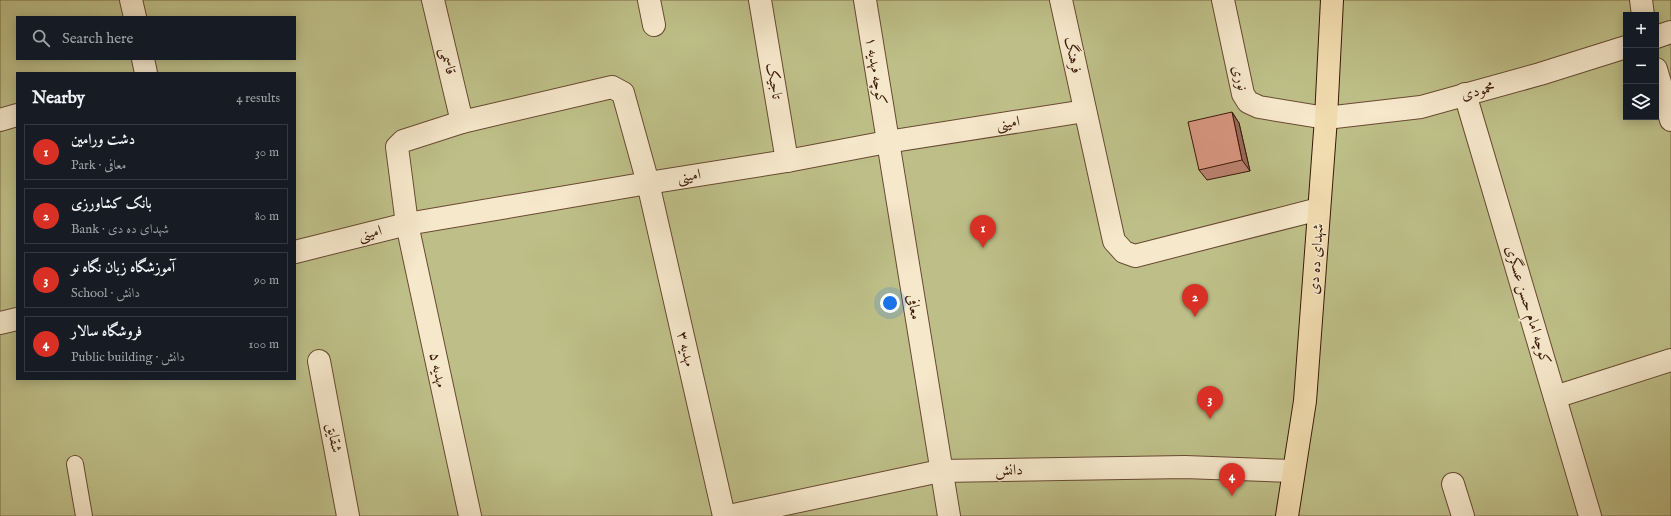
<!DOCTYPE html>
<meta charset="utf-8">
<style>
:root{--surface:#171b24;--page:#242831;--text:#f1f3f6;--muted:#9ea1a6;--line:#363941;--accent:#d93025}
body{margin:0;font-family:"IM FELL English",Amiri,serif;background:var(--page);color:var(--text)}
.controls{position:absolute;right:12px;top:12px;display:grid;overflow:hidden;border-radius:0px;box-shadow:0 2px 10px #0003}
.controls button{width:36px;height:36px;display:grid;place-items:center;padding:0;border:0;border-bottom:1px solid var(--line);background:var(--surface);color:var(--text);font:20px sans-serif}
.you{position:absolute;left:890px;top:303px;width:14px;height:14px;margin:-10px;border:3px solid #fff;border-radius:50%;background:#1a73e8;box-shadow:0 0 0 6px #1a73e833}
.badge{display:grid;place-items:center;width:26px;height:26px;border-radius:50%;background:var(--accent);color:#fff;font-size:13px;font-weight:700}
.pin{position:absolute;translate:-50% -33px;filter:drop-shadow(0 1px 2px #0008)}
.pin::after{content:'';position:absolute;top:21px;width:14px;height:12px;background:inherit;clip-path:polygon(0 0,100% 0,50% 100%)}
.list{margin:0;padding:0;list-style:none}
h2{display:flex;justify-content:space-between;align-items:center;height:52px;margin:0;padding:0 16px;font-size:17px}
h2 small{font-size:13px;font-weight:400;color:var(--muted)}
.list li{display:grid;grid-template-columns:26px 1fr auto;gap:12px;align-items:center;box-sizing:border-box;height:56px;margin:0 8px 8px;padding:0 8px;border:1px solid var(--line);border-radius:0px}
.list b{display:block;font-size:15px;white-space:nowrap}
.list p{margin:0;font-size:13px;white-space:nowrap;color:var(--muted)}
.list em{font-size:13px;font-style:normal;color:var(--muted)}
.icon{flex:none;width:22px;height:22px;fill:none;stroke:currentColor;stroke-width:2;stroke-linecap:round;stroke-linejoin:round}
.map{position:relative;flex:none;width:1671px;height:516px;overflow:hidden}
.search{position:absolute;background:var(--surface);box-shadow:0 2px 10px #0003;left:16px;top:16px;width:280px;height:44px;display:flex;align-items:center;gap:10px;box-sizing:border-box;padding:0 14px;border-radius:0px;color:var(--muted);font-size:15px}
.panel{position:absolute;background:var(--surface);box-shadow:0 2px 10px #0003;left:16px;top:72px;width:280px;height:308px;border-radius:0px}
.map>svg:first-child{display:block}
</style>
<div class="map">
<svg width="1671" height="516" viewBox="0 0 1671 516">
<rect width="100%" height="100%" fill="#f1dcaf"/>
<filter id="stains"><feTurbulence type="fractalNoise" baseFrequency=".005" numOctaves="4"/><feColorMatrix values="0 0 0 0 .2 0 0 0 0 .09 0 0 0 0 .02 0 0 0 .5 -.17"/></filter>
<radialGradient id="worn" r=".72"><stop offset=".6" stop-color="#630" stop-opacity="0"/><stop offset="1" stop-color="#630" stop-opacity=".3"/></radialGradient>
<path fill="#bebf88" stroke="#7c6c48" fill-rule="evenodd" d="M0,0H1671V516H0ZM1626,15H1656V117H1626ZM17,17H295V59H17ZM17,73H295V379H17Z"/>
<g fill="none" stroke-linecap="round" stroke-linejoin="round">
<g stroke="#684a32" stroke-width="18">
<polyline id="service" points="75,464 84,516"/>
</g>
<g stroke="#684a32" stroke-width="24">
<g id="minor">
<polyline points="433,0 462,122"/>
<polyline points="649,0 654,25"/>
<polyline points="760,0 787,161"/>
<polyline points="865,0 949,516"/>
<polyline points="1061,0 1114,241 1124,252 1135,256 1319,209"/>
<polyline points="1223,0 1243,94 1248,102 1259,107 1326,118"/>
<polyline points="1641,0 1643,15"/>
<polyline points="1656,69 1671,120"/>
<polyline points="1465,94 1590,516"/>
<polyline points="0,120 17,115"/>
<polyline points="295,252 407,224 648,183 787,161 887,142 1085,111"/>
<polyline points="0,323 17,319"/>
<polyline points="319,361 348,516"/>
<polyline points="1555,397 1671,360"/>
<polyline points="1453,484 1463,516"/>
<polyline points="470,516 407,224 397,147 403,141 462,122 612,87 623,93 648,183 724,516"/>
<polyline points="729,516 940,471 1185,467 1293,471"/>
</g>
</g>
<g stroke="#684a32" stroke-width="24">
<g id="tertiary">
<polyline points="131,0 135,17"/>
<polyline points="1656,37 1671,32"/>
<polyline points="143,59 146,73"/>
<polyline points="1326,118 1421,107 1540,74 1626,47"/>
</g>
</g>
<g stroke="#3a1908" stroke-width="24">
<polyline id="primary" points="1287,516 1305,401 1326,118 1332,0"/>
</g>
<use href="#service" stroke="#f6e8cb" stroke-width="16"/>
<use href="#minor" stroke="#f6e8cb" stroke-width="22"/>
<use href="#tertiary" stroke="#f6e8cb" stroke-width="22"/>
<use href="#primary" stroke="#f1dcaf" stroke-width="22"/>
</g>
<polygon fill="#ba816e" stroke="#3a1908" points="1232,112 1239,123 1250,171 1207,180 1199,170"/>
<polygon fill="#97695a" stroke="#3a1908" points="1232,112 1239,123 1250,171 1242,160"/>
<polygon fill="#d89680" stroke="#3a1908" points="1232,112 1242,160 1199,170 1188,122"/>
<g text-anchor="middle" dominant-baseline="central" stroke-width="3" stroke-linejoin="round" paint-order="stroke">
<g font-size="15" fill="#3a1908" stroke="#f6e8cb">
<text transform="translate(1073 55) rotate(78)">فرهنگ</text>
<text transform="translate(448 61) rotate(77)">قاسمی</text>
<text transform="translate(876 71) rotate(81)">کوچه مهدیه ۱</text>
<text transform="translate(1240 78) rotate(75)">نوری</text>
<text transform="translate(774 81) rotate(80)">تاجیک</text>
<text transform="translate(1478 91) rotate(-15)">محمودی</text>
<text transform="translate(1008 123) rotate(-9)">امینی</text>
<text transform="translate(689 176) rotate(-9)">امینی</text>
<text transform="translate(370 233) rotate(-14)">امینی</text>
<text transform="translate(1316 259) rotate(-86)">شهدای ده دی</text>
<text transform="translate(1528 305) rotate(73)">کوچه امام حسن عسگری</text>
<text transform="translate(914 307) rotate(81)">معافی</text>
<text transform="translate(686 349) rotate(77)">مهدیه ۳</text>
<text transform="translate(438 370) rotate(78)">مهدیه ۵</text>
<text transform="translate(334 438) rotate(79)">شقایق</text>
<text transform="translate(1009 470) rotate(-1)">دانش</text>
</g>
</g>
<rect width="100%" height="100%" filter="url(#stains)"/>
<rect width="100%" height="100%" fill="url(#worn)"/>
</svg>
<div class="controls">
<button>+</button>
<button>−</button>
<button><svg class="icon" aria-label="layers" viewBox="0 0 24 24"><path d="M12 4l9 5-9 5-9-5zM3 14l9 5 9-5"/></svg></button>
</div>
<div class="you"></div>
<div class="pin badge" style="left:983px;top:248px">1</div>
<div class="pin badge" style="left:1195px;top:317px">2</div>
<div class="pin badge" style="left:1210px;top:419px">3</div>
<div class="pin badge" style="left:1232px;top:496px">4</div>
<div class="search"><svg class="icon" aria-label="search" viewBox="0 0 24 24"><circle cx="10" cy="10" r="6"/><path d="M15 15l6 6"/></svg>Search here</div>
<section class="panel">
<h2>Nearby<small>4 results</small></h2>
<ul class="list">
<li><span class="badge">1</span><div><b>دشت ورامین</b><p>Park · معافی</p></div><em>30 m</em></li>
<li><span class="badge">2</span><div><b>بانک کشاورزی</b><p>Bank · شهدای ده دی</p></div><em>80 m</em></li>
<li><span class="badge">3</span><div><b>آموزشگاه زبان نگاه نو</b><p>School · دانش</p></div><em>90 m</em></li>
<li><span class="badge">4</span><div><b>فروشگاه سالار</b><p>Public building · دانش</p></div><em>100 m</em></li>
</ul>
</section>
</div>
